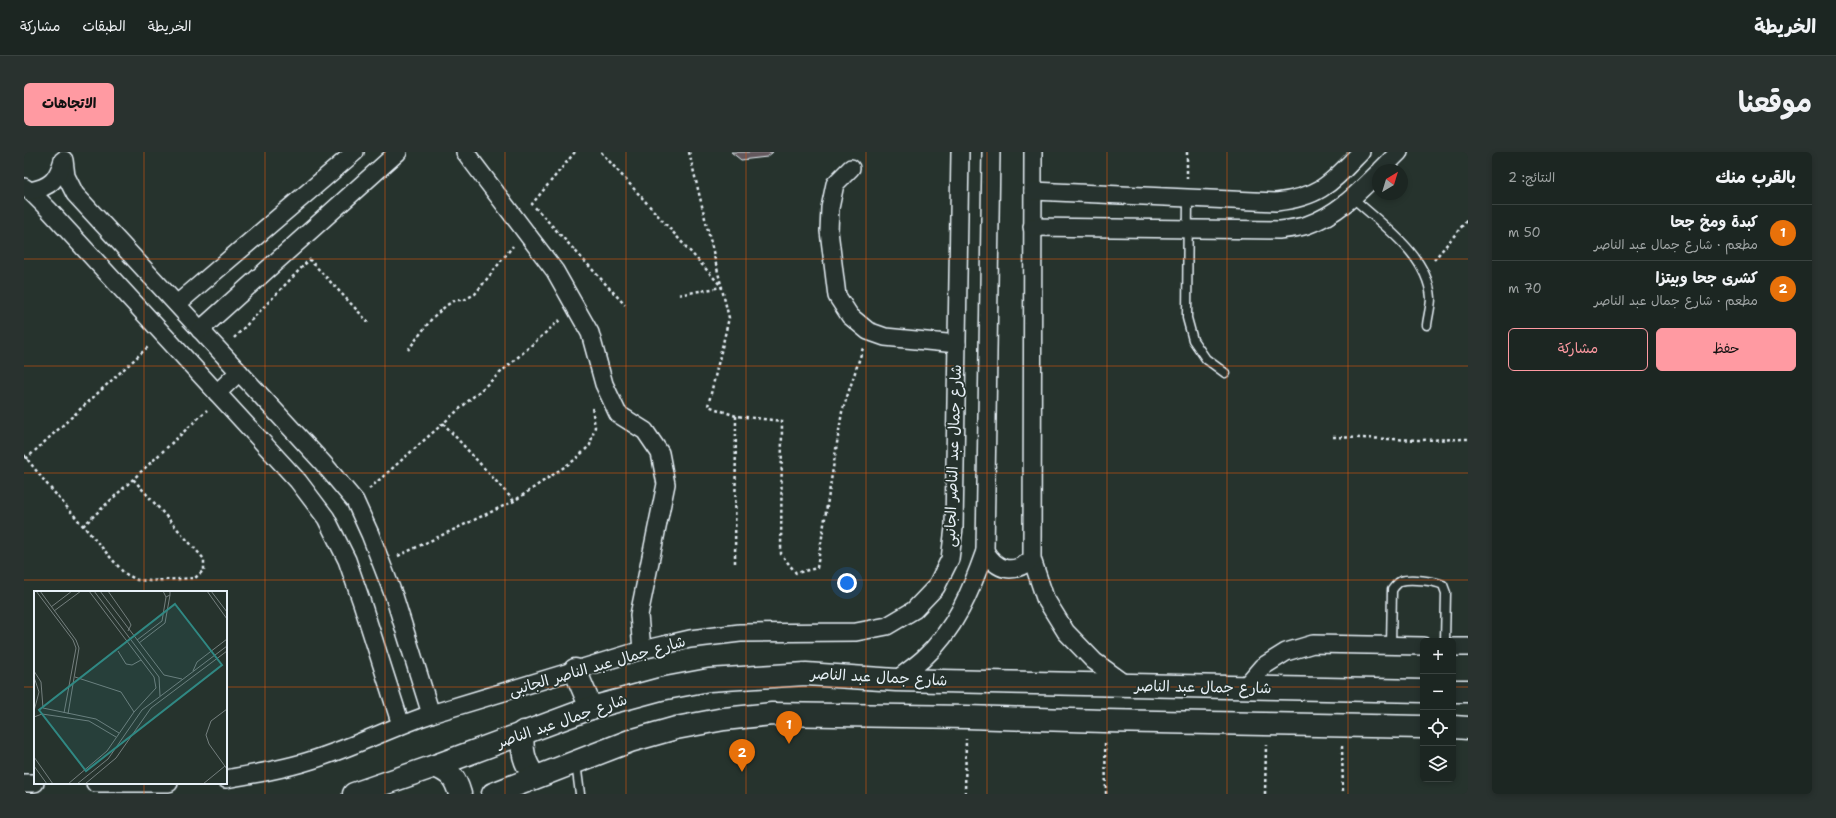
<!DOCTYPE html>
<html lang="ar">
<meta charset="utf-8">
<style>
:root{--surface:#1c2622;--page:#29322f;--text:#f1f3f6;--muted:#a0a5a5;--line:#3a4340;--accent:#ff9aa2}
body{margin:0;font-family:"Shantell Sans","Playpen Sans Arabic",sans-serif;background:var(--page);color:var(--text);direction:rtl}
.controls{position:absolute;right:12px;bottom:12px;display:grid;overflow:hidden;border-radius:6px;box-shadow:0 2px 6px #0003}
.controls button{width:36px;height:36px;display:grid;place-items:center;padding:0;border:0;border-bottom:1px solid var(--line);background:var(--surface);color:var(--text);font:20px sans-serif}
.compass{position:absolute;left:1348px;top:12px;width:36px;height:36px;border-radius:50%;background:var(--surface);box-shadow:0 2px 6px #0003;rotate:38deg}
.you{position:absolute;left:823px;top:431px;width:14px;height:14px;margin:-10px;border:3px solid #fff;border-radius:50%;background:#1a73e8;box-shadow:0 0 0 6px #1a73e833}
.badge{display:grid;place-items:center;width:26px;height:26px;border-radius:50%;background:var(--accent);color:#fff;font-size:13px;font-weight:700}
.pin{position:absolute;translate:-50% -33px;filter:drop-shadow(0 1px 2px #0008)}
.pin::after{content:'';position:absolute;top:21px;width:14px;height:12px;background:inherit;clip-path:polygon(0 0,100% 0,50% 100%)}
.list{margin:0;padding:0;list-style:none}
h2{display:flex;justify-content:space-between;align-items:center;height:52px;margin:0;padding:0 16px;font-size:17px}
h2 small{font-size:13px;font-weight:400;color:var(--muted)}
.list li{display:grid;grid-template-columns:26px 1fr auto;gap:12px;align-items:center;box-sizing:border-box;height:56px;padding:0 16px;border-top:1px solid var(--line)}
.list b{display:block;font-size:15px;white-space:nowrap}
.list p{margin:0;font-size:13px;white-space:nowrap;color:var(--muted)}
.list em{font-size:13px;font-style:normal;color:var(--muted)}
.actions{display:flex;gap:8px;padding:12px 16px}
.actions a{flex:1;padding:9px 0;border:1px solid var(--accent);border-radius:6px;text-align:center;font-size:14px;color:var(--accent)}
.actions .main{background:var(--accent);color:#111}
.icon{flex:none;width:22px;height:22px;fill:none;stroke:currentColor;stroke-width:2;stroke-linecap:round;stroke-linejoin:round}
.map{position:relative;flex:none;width:1444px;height:642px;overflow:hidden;direction:ltr;border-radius:6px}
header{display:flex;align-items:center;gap:24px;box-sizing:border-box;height:56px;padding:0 20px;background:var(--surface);border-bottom:1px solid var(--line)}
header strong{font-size:19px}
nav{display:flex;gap:22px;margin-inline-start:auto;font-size:14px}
.intro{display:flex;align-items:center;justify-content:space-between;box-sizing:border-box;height:96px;padding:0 24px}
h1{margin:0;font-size:28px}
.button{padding:10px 18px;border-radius:6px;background:var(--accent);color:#111;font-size:14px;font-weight:700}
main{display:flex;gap:24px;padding:0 24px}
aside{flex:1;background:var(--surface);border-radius:6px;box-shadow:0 2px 6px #0003}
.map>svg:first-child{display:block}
</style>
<header>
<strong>الخريطة</strong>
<nav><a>الخريطة</a><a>الطبقات</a><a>مشاركة</a></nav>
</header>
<div class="intro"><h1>موقعنا</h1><a class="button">الاتجاهات</a></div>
<main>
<aside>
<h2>بالقرب منك<small>النتائج: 2</small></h2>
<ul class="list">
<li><span class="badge" style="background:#e8710a">1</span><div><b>كبدة ومخ جحا</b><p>مطعم · شارع جمال عبد الناصر</p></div><em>50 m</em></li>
<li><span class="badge" style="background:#e8710a">2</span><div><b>كشرى جحا وبيتزا</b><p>مطعم · شارع جمال عبد الناصر</p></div><em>70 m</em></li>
</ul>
<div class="actions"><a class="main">حفظ</a><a>مشاركة</a></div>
</aside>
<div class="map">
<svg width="1444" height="642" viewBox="0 0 1444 642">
<rect width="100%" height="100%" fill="#26332d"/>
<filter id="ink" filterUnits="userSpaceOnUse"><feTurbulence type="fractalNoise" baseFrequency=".025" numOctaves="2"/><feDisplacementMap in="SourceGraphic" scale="8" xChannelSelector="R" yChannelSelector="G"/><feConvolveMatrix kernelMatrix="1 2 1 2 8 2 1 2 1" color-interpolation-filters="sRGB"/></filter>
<g filter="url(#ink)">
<polygon fill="#64595d" stroke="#e8f1f8" points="707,0 749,0 743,5 717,8"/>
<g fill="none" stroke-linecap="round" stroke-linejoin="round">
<g stroke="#e8f1f8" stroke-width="11">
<g id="lane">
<polyline points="1164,45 1163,166 1169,188 1182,207 1201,221"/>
<path d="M1329,46C1358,73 1404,103 1407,146C1407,154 1404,164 1403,173"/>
<path d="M1367,494L1368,438C1371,434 1373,431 1377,429C1386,426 1411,429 1419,433L1422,441L1421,489"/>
<polyline points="552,611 556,642"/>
</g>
</g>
<g stroke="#e8f1f8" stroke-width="20">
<g id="street">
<polyline points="441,0 531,119 566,181 580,232 594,262 621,279 636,301 642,332 615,463 618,498"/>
<polyline points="1009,0 1008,407 1021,446 1042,480 1070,509 1103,533"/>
<polyline points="40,8 42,24 51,42 299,311 331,349 346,382 370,444 407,562"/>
<polyline points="827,16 811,32 806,56 805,79 813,144 826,164 844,179 861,185 933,192"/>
<polyline points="1357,18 1375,0"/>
<polyline points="0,35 6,39 25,58 274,329 302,366 323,408 338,451 377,573"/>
<path d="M6,39C27,35 33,28 39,8"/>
<path d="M1009,39L1252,50C1297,45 1307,31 1337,0"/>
<path d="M1008,75L1255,78C1264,77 1274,76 1283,73C1312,63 1333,42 1354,21"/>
<polyline points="153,152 331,0"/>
<polyline points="176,178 374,0"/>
<polyline points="193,241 215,220"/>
<path d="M961,399C973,419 989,423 1008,407"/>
<polyline points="1429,495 1444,495"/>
<path d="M872,528C881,521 890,515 899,507C931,478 947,439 961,399L967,0"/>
<polyline points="1220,536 1238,515 1262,500 1289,492 1399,494"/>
<path d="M202,627C231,622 260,617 288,608C329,595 367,576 407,562L618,498L666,487L716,481L832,480L863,474L890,458L912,435L926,407L930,376L936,0"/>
<polyline points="0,631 11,631"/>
<polyline points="71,631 145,631"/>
</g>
</g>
<g stroke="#e8f1f8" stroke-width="25">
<g id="secondary">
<polyline points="551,518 567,556"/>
<polyline points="1429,539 1444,539"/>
<polyline points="1429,575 1444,576"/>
<path d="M499,580C497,598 500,611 511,625"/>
<path d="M411,614C427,621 431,625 436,642"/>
<polyline points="330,642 411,614 567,556 637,537 685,528 782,522 872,528 1399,539"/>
<polyline points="469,642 606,589 652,576 700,567 748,562 943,565 1080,569 1399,575"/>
</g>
</g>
<g stroke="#e8f1f8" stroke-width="2.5" stroke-dasharray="3 3" stroke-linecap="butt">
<polyline points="551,0 508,52 601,153"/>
<polyline points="577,0 698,135 654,143"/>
<polyline points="665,0 705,166 684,254 712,264 758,269 757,402 772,421 793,416 818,260 839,196"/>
<polyline points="1163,0 1163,27"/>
<polyline points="285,107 346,172"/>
<polyline points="1410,108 1444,67"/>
<polyline points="210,186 284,109"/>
<polyline points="384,198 409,165 423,153 432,148 440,148 451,142 489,94"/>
<polyline points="419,271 490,349"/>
<polyline points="1309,285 1395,288 1444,287"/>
<polyline points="0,303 22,331 100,421 113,428 126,429 171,426 180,418 180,407 109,327"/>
<polyline points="2,307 125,194"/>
<polyline points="345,337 537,167"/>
<polyline points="59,374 183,258"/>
<polyline points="374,404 490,349 552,307 566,293 571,275 568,255"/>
<polyline points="711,411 712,264"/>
<polyline points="1081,591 1082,642"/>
<polyline points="1318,594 1319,642"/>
<polyline points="941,642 942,587"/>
<polyline points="1241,642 1242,593"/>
</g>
<use href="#lane" stroke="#26332d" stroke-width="8"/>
<use href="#street" stroke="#26332d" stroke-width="17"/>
<use href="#secondary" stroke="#26332d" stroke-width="22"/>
</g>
</g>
<path fill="none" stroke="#e8590c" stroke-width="1" stroke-opacity="0.55" d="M120,0V440M241,0V642M361,0V642M481,0V642M602,0V642M722,0V642M842,0V642M963,0V642M1083,0V642M1203,0V642M1324,0V642M0,107H1444M0,214H1444M0,321H1444M0,428H1444M0,535H11M202,535H1399M1429,535H1444M120,631V642"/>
<g text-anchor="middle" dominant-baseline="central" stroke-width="3.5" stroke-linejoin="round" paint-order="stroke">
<g font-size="15" fill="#e8f1f8" stroke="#26332d">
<text transform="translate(929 304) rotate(-88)">شارع جمال عبد الناصر الجانبى</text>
<text transform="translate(573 514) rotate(-16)">شارع جمال عبد الناصر الجانبى</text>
<text transform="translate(855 525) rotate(3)">شارع جمال عبد الناصر</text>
<text transform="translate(1179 535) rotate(1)">شارع جمال عبد الناصر</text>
<text transform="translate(538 569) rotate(-19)">شارع جمال عبد الناصر</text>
</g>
</g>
<g transform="translate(10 439)">
<rect width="193" height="193" fill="#26332d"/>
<path fill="none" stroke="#747f7e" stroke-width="1" d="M2,0L39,49L42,57L30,122M6,0L42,49L45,57L34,123M60,0L125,86L126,105M66,0L130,84L148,88M74,0L95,30L97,34L94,40M129,0L132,6L136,4V0M173,0L193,28M177,0L193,21M17,16L38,0M20,20L47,0M103,49L128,30L132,6M105,52L131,32L136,4M84,60L92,73L98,74L107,69M0,80L7,91L9,117M159,80L163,71L193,48M0,86L5,101L0,120M41,86L87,101L100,121M9,117L62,128L85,142M193,118L177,130L172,144L175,153L193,178M0,126L8,123L55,130L82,146M0,166L19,193M0,175L13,193M34,193L73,160L100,121L122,97L120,86L55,0M43,193L74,168L108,119L193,55M51,193L82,167L117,117L193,60M169,193L191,175"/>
<path fill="#308883" fill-opacity="0.15" stroke="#308883" stroke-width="2" d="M141,13L188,74L52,180L5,119Z"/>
<rect width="193" height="193" fill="none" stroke="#e8f1f8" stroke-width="2"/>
</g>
</svg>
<div class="controls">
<button>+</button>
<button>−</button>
<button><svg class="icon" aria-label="locate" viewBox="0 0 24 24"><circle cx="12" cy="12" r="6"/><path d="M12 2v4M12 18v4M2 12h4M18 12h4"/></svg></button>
<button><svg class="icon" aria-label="layers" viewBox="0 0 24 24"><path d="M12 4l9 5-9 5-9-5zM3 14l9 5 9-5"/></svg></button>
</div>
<svg class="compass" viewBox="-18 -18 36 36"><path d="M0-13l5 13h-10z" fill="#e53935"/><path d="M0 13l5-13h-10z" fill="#a0a5a5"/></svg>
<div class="you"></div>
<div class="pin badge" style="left:765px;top:592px;background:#e8710a">1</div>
<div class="pin badge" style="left:718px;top:620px;background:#e8710a">2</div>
</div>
</main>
